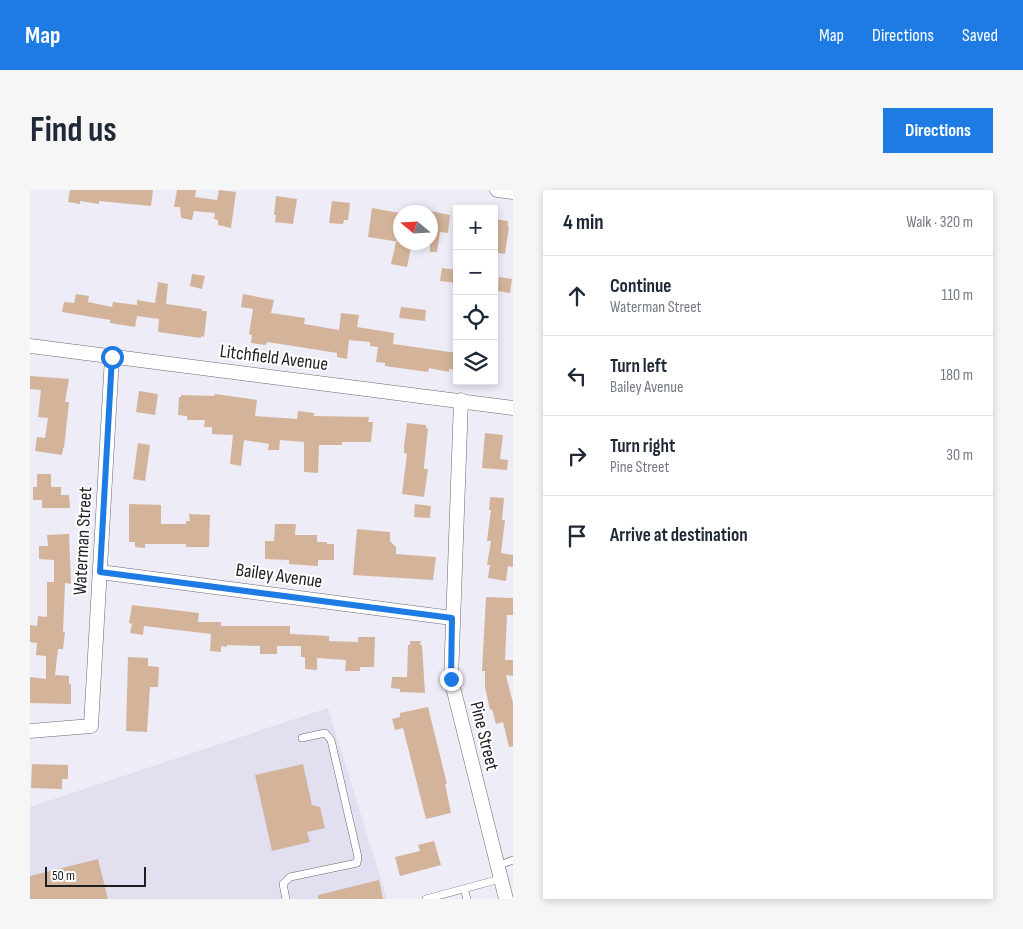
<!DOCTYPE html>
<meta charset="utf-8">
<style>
:root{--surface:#fff;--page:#f6f6f7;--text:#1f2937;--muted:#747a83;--line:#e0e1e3;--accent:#1e7be4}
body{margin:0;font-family:"Sofia Sans Condensed",sans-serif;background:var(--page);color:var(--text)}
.controls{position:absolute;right:15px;top:15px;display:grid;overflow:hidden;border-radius:0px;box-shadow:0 2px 8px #0003}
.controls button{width:45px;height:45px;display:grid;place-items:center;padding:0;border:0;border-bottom:1px solid var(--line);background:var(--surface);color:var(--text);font:25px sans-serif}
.compass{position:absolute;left:363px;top:15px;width:45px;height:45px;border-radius:50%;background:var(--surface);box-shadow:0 2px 8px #0003;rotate:288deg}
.scale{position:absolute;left:15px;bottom:12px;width:101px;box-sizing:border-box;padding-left:5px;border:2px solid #1f1f22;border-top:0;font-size:14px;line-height:18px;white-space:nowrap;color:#1f1f22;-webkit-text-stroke:4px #fff;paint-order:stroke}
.stop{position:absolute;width:15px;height:15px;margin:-11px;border:4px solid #1e7be4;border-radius:50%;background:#fff}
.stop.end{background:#1e7be4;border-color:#fff;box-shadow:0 1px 5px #0008}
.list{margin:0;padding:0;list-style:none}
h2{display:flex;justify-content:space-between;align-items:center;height:65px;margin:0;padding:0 20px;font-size:21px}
h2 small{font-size:16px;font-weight:400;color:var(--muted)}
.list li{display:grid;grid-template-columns:32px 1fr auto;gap:15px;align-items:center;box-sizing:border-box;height:80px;padding:0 20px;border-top:1px solid var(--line)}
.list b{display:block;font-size:19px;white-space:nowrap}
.list p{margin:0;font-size:16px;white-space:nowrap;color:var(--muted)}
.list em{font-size:16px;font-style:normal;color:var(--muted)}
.icon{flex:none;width:28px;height:28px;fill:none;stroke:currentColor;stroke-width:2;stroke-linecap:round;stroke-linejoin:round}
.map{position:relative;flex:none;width:483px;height:709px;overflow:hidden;border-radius:0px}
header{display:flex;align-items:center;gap:30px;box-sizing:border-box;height:70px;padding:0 25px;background:var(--accent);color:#fff}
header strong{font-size:24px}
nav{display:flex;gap:28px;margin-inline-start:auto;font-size:18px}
.intro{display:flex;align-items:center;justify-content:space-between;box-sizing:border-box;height:120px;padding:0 30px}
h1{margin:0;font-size:35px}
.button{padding:12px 22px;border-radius:0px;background:var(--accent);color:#fff;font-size:18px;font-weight:700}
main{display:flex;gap:30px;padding:0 30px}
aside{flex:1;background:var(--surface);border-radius:0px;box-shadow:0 2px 8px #0003}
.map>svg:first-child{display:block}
</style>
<header>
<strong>Map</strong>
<nav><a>Map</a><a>Directions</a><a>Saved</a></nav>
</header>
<div class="intro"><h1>Find us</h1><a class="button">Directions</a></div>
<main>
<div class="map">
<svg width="483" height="709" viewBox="0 0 483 709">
<rect width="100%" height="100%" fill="#eeecf7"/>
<polygon fill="#e2dff1" points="298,518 357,709 0,709 0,617"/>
<g fill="#d3b49b">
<polygon points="40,0 123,0 121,16 69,11 69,14 50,11 50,14 38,12"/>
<polygon points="147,0 166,0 165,7 187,10 189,0 206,2 201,38 188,35 188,30 184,29 185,23 164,21 162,30 151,28 150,17 144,17"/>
<polygon points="246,6 267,9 263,34 245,32 246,25 244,25"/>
<polygon points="302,11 320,13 318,30 314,30 313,34 299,33"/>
<polygon points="342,18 370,23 370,52 338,47"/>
<polygon points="400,21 420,25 418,43 410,42 407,62 400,62"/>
<polygon points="464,29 478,31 478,37 479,37 475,64 464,62"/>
<polygon points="366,52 382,52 377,77 361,74"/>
<polygon points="412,78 427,80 427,93 410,91"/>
<polygon points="162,84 175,86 172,99 160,96"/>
<polygon points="469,87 482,89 480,103 468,101"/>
<polygon points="128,92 138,94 136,114 172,119 172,121 177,121 174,147 171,146 171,148 128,142 129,129 107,126 105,137 80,133 80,130 32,122 34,112 44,113 46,104 59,106 58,112 82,117 83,112 107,115 107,110 125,113"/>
<polygon points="213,104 244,110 241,123 275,128 274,134 309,140 311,123 329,125 327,137 364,143 363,154 427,163 427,180 419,179 419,182 399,178 398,182 355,176 355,173 346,172 348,157 340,156 340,152 319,150 317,169 307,167 307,163 257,155 237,152 236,155 221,153 222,145 219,144 223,119 211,117"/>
<polygon points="371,117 396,120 395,131 369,128"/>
<polygon points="0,186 39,189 35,212 39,212 34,258 33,258 32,265 5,261 7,247 15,248 18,228 8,227 11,200 0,199"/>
<polygon points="109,201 128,204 125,225 106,222"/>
<polygon points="185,204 227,210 225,226 267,229 268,221 284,223 284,226 339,227 338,232 343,232 341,252 312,252 312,255 289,255 288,283 274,282 274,252 250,250 249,260 238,260 239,254 214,250 211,276 200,274 203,245 182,244 182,237 174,237 175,230 157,230 157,226 148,225 149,207 151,207 151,205 184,206"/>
<polygon points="377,233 396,235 396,238 398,239 394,276 394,279 398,279 394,307 372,304 377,264 374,263 374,257"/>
<polygon points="455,243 473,245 470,269 478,270 477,280 452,278"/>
<polygon points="108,253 120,255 115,291 103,289"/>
<polygon points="7,284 21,284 21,297 31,297 31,305 39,305 40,318 12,318 12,310 3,310 3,297 7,297"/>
<polygon points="460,307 474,308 472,330 475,330 471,363 483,365 483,377 478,376 476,391 458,388 460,375 457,375 461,351 457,351 461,320 459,320"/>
<polygon points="99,314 131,315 131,334 156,334 156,331 160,331 159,324 180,325 179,357 156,357 156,354 115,354 115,358 105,357 105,352 99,352"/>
<polygon points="385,314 401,316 400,328 384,327"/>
<polygon points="245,334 266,334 265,345 287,345 287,352 297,352 297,354 304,354 304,370 288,370 288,376 273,375 259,374 259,370 235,369 235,351 244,351"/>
<polygon points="327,339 360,342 360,351 366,357 366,364 406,367 403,390 323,385"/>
<polygon points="39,344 41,394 35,393 33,442 35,442 33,459 28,459 25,485 39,486 39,494 41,494 41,514 0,513 0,487 16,489 16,466 6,465 7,453 0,452 0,435 7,436 8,426 17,427 17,392 24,392 24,370 9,369 9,356 18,356 17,345"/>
<polygon points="456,407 483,408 483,425 477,425 475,470 483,470 483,486 476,485 483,513 483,556 479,557 473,532 466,534 462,519 460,520 455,497 455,481 452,481"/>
<polygon points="102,415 169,423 168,432 191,432 191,436 260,436 260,444 299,446 299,451 328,452 328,447 345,447 344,477 330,477 330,481 315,481 316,470 287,468 287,480 275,479 275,467 271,467 271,456 247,456 247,464 230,464 230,456 197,455 197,457 191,456 191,462 180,461 181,444 114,436 113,445 100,443 102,434 99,433"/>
<polygon points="380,451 391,451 390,455 392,455 395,503 370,502 370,499 361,498 362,487 377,487 378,455 380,455"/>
<polygon points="98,467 118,468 118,476 129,477 128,497 120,497 117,542 96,541"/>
<polygon points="398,517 417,594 415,594 421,623 396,629 373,538 365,540 362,529 370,527 370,523"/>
<polygon points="2,574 38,575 38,589 32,589 32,599 1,598"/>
<polygon points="273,574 282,615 290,617 295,638 277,642 280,652 242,661 225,585"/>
<polygon points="404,651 411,675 370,686 365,667 390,661 388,655"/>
<polygon points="68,669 78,709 0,709 0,686"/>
<polygon points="349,690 353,709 288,709 288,705"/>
</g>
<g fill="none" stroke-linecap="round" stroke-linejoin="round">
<g stroke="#6a6871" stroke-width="8">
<g id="service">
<polyline points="467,676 483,670"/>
<polyline points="434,699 437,709"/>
<polyline points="256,709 253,694 260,687 327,673 328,667 301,550 295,543 272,548"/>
<polyline points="396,709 470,689"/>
</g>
</g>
<g stroke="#6a6871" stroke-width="15">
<g id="minor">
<polyline points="467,0 483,2"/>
<polyline points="0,156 483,218"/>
<polyline points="431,210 421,489 476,709"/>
<polyline points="70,382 422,428"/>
<polyline points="0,541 61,536 82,167"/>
</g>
</g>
<use href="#service" stroke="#fff" stroke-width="7"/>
<use href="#minor" stroke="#fff" stroke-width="14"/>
</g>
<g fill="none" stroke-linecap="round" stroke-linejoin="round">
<polyline stroke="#1e7be4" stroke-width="6" points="82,167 70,382 422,428 421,489"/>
</g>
<g text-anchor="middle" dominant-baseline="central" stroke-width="4" stroke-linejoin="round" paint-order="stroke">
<g font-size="19" fill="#1f1f22" stroke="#fff">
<text transform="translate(244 168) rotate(7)">Litchfield Avenue</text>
<text transform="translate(53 351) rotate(-87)">Waterman Street</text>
<text transform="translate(249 386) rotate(8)">Bailey Avenue</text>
<text transform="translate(454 546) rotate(76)">Pine Street</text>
</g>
</g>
</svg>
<div class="controls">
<button>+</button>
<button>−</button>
<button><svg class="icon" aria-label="locate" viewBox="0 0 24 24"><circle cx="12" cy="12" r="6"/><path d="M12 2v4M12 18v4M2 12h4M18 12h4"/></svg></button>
<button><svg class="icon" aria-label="layers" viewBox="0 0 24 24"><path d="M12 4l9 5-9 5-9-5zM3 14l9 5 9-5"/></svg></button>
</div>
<svg class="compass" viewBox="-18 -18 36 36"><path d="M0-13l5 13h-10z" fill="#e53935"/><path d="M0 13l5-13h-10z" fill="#747a83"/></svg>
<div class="scale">50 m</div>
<div class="stop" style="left:82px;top:167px"></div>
<div class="stop end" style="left:421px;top:489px"></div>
</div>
<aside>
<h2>4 min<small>Walk · 320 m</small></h2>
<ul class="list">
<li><svg class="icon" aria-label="ahead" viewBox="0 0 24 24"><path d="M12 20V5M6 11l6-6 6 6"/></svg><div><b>Continue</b><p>Waterman Street</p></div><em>110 m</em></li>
<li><svg class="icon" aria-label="left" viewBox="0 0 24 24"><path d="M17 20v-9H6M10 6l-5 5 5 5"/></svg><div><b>Turn left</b><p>Bailey Avenue</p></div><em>180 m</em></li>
<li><svg class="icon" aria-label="right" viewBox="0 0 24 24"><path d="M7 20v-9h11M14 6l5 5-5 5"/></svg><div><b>Turn right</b><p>Pine Street</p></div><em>30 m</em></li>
<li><svg class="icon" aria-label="arrive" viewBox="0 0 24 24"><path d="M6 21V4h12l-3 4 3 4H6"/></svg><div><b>Arrive at destination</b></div></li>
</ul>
</aside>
</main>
